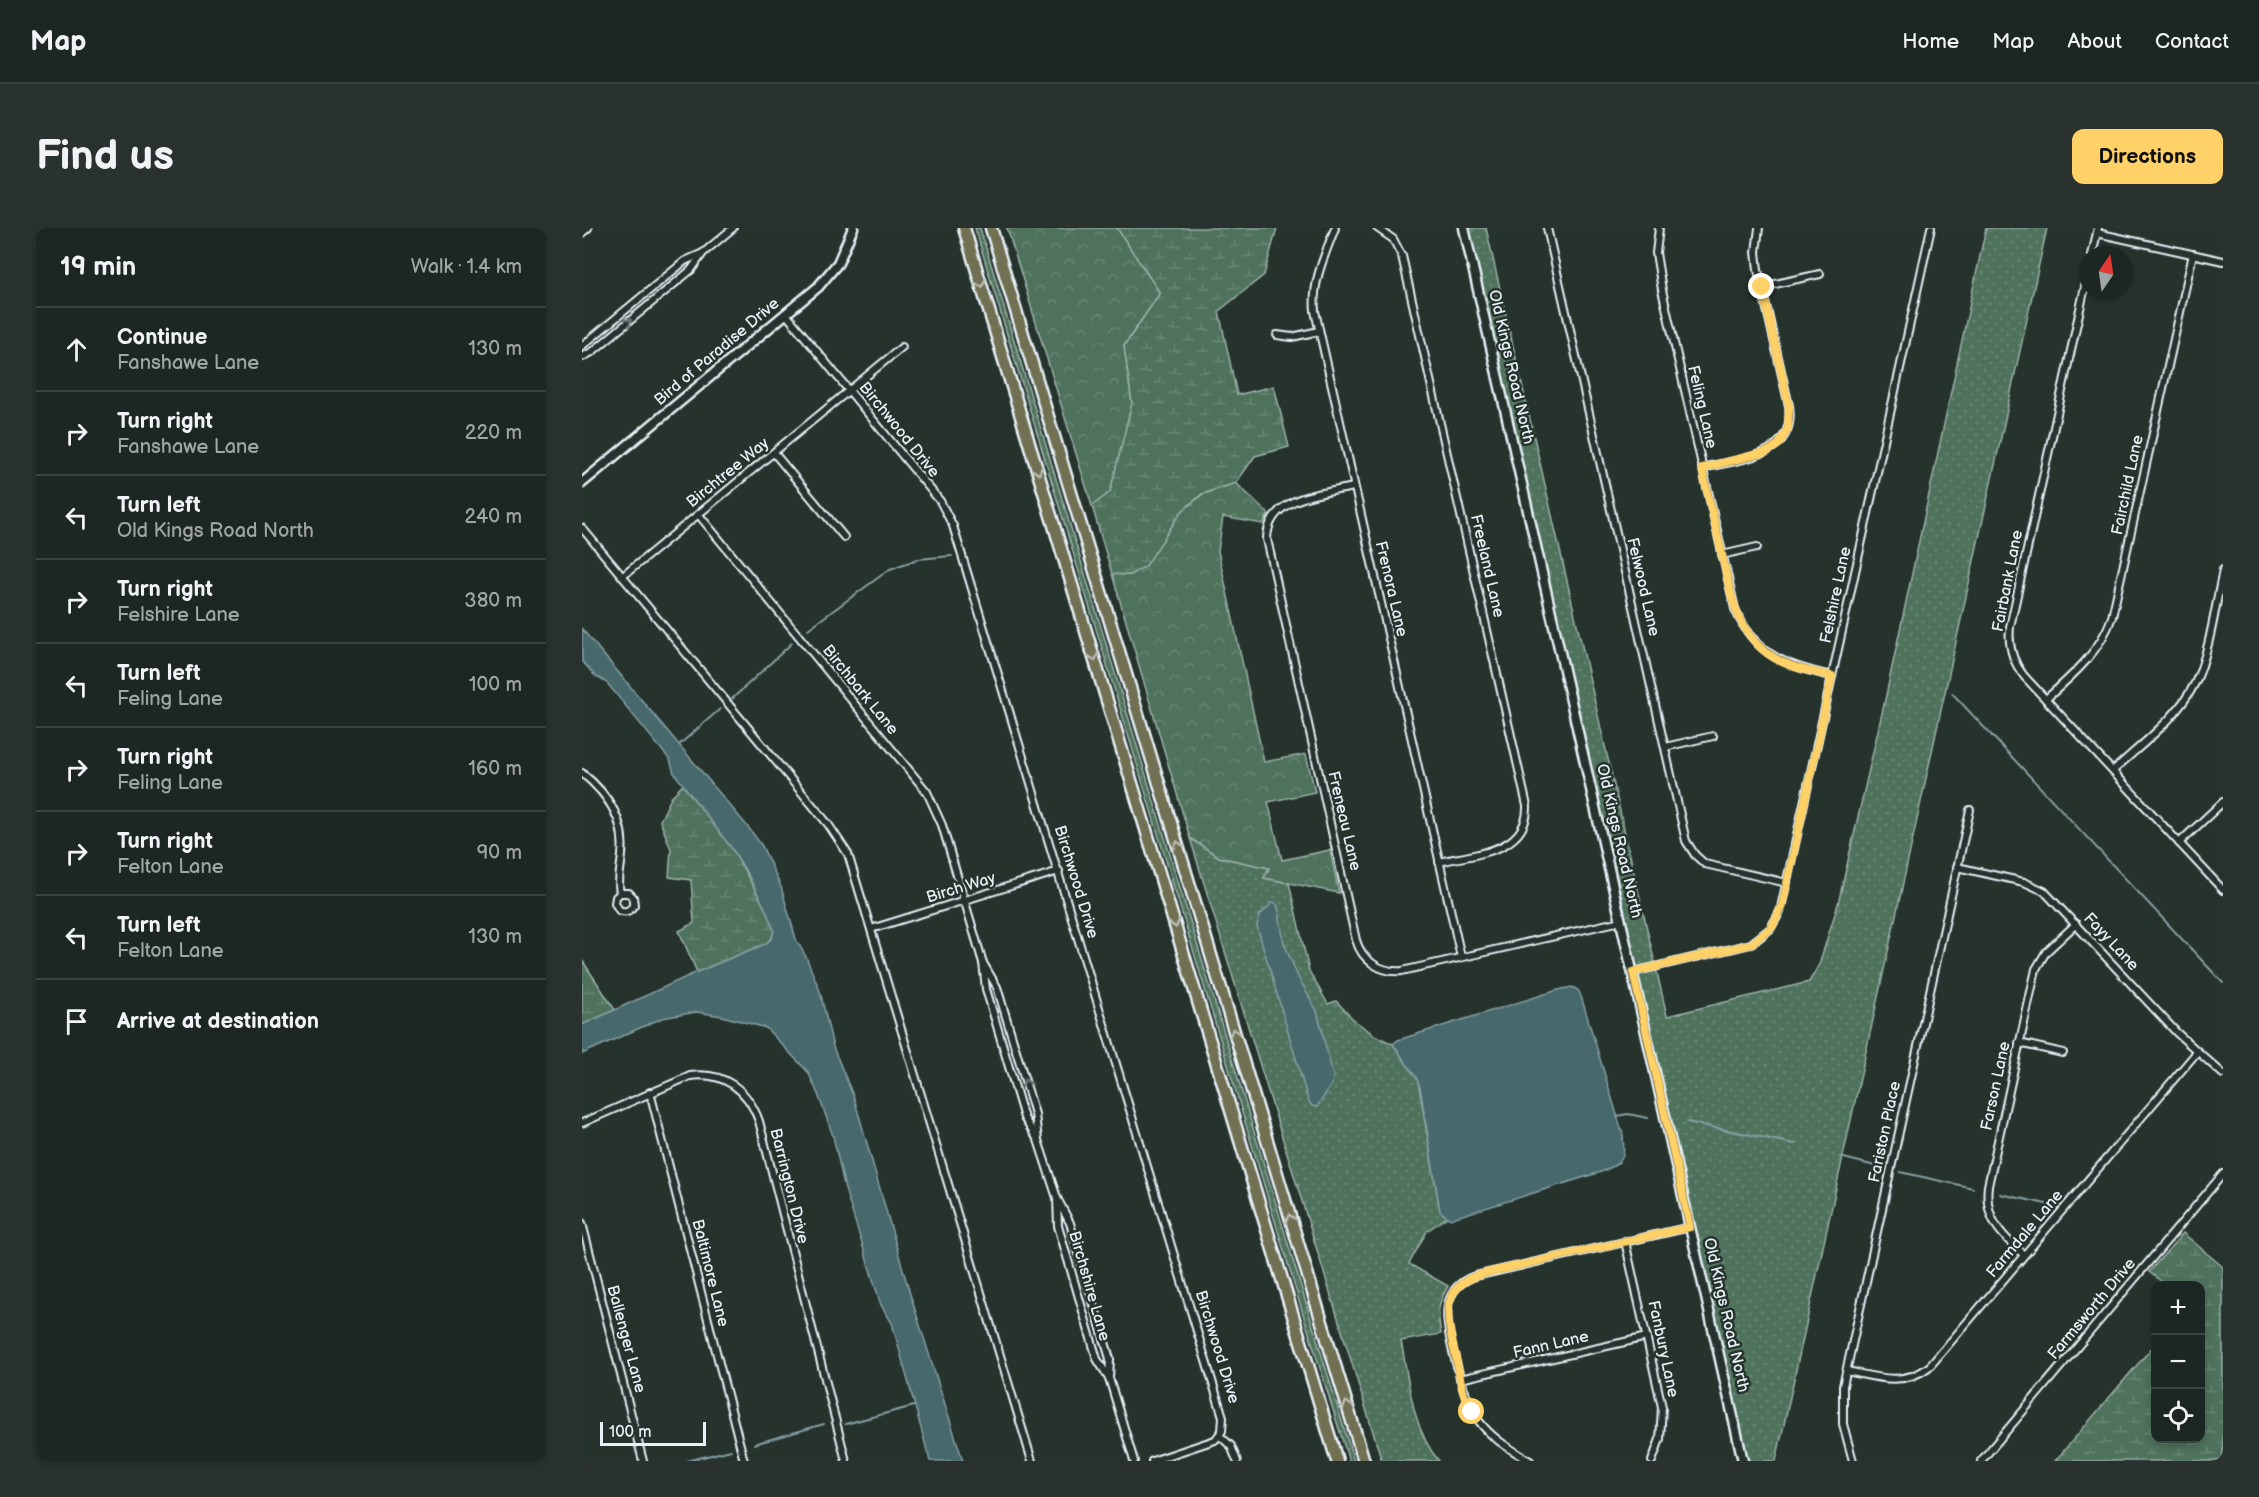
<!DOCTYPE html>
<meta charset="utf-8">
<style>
:root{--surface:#1c2622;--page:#29322f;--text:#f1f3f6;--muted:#a0a5a5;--line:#3a4340;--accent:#ffd166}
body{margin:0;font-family:"Balsamiq Sans",sans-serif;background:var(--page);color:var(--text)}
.controls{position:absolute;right:18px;bottom:18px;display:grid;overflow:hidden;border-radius:12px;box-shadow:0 3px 9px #0003}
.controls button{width:54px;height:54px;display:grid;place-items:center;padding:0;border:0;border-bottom:2px solid var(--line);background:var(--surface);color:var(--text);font:30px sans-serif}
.compass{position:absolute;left:1497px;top:18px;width:54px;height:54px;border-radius:50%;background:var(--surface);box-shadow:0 3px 9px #0003;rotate:13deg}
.scale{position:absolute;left:18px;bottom:15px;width:106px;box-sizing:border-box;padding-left:6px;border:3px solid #e8f1f8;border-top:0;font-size:16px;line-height:21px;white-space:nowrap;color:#e8f1f8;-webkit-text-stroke:4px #26332d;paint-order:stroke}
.stop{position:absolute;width:18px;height:18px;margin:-14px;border:4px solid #ffd166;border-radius:50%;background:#fff}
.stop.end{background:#ffd166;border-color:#fff;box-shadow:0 2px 6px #0008}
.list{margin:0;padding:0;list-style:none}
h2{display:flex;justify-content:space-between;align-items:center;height:78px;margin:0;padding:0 24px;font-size:26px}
h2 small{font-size:20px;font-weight:400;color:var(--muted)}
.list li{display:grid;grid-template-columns:39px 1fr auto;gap:18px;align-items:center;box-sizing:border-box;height:84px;padding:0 24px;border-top:2px solid var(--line)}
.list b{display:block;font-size:22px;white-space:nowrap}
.list p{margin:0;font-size:20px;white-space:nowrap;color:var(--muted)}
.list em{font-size:20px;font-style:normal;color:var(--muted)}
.icon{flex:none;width:33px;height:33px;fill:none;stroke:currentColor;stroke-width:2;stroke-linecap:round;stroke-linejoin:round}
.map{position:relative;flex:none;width:1641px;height:1233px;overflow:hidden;border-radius:12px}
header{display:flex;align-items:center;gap:36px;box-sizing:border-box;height:84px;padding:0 30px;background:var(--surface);border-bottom:2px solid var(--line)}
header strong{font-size:28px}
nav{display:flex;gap:33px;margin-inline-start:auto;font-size:21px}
.intro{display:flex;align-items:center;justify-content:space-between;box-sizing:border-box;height:144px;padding:0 36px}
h1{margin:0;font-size:42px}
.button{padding:15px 27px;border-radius:12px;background:var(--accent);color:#111;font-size:21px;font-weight:700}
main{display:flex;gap:36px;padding:0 36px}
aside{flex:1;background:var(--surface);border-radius:12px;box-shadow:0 3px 9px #0003}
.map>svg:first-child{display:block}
</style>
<header>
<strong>Map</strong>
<nav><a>Home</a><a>Map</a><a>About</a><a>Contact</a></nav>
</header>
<div class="intro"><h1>Find us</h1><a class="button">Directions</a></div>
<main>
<aside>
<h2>19 min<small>Walk · 1.4 km</small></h2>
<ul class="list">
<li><svg class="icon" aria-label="ahead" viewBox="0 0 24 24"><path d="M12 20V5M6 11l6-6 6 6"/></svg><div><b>Continue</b><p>Fanshawe Lane</p></div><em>130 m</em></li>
<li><svg class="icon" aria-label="right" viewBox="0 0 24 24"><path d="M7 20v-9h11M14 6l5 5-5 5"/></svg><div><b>Turn right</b><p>Fanshawe Lane</p></div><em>220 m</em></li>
<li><svg class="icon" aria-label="left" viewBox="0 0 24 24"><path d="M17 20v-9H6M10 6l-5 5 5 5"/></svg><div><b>Turn left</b><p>Old Kings Road North</p></div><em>240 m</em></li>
<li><svg class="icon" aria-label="right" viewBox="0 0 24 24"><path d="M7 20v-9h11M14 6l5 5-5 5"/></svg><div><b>Turn right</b><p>Felshire Lane</p></div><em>380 m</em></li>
<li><svg class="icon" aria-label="left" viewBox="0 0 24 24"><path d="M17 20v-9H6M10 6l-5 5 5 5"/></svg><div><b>Turn left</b><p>Feling Lane</p></div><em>100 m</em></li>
<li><svg class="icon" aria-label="right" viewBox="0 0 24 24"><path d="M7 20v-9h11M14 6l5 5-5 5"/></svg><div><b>Turn right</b><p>Feling Lane</p></div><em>160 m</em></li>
<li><svg class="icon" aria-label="right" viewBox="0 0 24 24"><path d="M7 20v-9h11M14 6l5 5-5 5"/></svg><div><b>Turn right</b><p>Felton Lane</p></div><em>90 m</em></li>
<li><svg class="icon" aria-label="left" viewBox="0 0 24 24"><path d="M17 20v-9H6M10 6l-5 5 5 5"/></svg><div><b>Turn left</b><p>Felton Lane</p></div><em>130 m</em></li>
<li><svg class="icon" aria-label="arrive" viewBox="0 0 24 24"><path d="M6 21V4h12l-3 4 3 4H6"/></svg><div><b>Arrive at destination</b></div></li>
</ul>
</aside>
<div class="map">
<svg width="1641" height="1233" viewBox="0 0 1641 1233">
<defs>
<pattern id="grass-dots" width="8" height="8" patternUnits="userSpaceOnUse" patternTransform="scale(1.5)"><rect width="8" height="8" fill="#4f725d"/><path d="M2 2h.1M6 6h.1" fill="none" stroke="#688775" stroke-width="1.8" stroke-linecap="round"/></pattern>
<pattern id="forest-crowns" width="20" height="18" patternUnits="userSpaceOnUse" patternTransform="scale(1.5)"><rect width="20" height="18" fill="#4f725d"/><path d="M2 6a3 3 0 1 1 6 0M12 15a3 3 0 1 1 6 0" fill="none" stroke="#688775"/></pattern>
<pattern id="wetland-marsh" width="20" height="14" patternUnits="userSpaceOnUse" patternTransform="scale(1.5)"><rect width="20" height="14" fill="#4f725d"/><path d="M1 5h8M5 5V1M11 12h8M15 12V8" fill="none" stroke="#688775"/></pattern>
</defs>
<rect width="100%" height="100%" fill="#26332d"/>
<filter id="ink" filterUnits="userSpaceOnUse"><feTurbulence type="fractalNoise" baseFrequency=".0167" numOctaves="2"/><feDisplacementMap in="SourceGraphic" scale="12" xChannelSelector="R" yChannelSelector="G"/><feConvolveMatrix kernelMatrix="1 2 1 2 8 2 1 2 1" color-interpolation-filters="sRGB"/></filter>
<g filter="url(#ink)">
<g fill="url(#grass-dots)" stroke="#9cb2aa" stroke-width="1.5">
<polygon points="393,0 398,0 772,1233 767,1233 721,1086"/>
<polygon points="887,0 904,0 1085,788 1227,754 1237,737 1256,676 1303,472 1404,0 1465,0 1194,1233 1166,1233"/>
<path d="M608,610L637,629L687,640L682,650L707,655L727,743L746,776L754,773L773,793L794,808L811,816L836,852L858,983L865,989L845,1003L827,1036L866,1058C855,1077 855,1084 859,1106L819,1113C827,1153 830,1202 857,1233H800Z"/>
</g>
<g fill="url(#forest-crowns)" stroke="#9cb2aa" stroke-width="1.5">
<polygon points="425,0 535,0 578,65 542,118 550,176 528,265 510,278"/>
<polygon points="654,255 687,286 681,296 641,289 636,323 682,534 724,526 733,564 686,574 700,632 748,622 757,665 682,650 687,640 637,629 608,610 530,346 548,347 581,310 599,284 621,266"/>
</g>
<g fill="url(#wetland-marsh)" stroke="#9cb2aa" stroke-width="1.5">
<polygon points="535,0 695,0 682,47 637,83 655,167 692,158 707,219 673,228 654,255 620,266 599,284 564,338 548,347 530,346 510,278 528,264 550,175 542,118 578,65"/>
<polygon points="101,557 151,622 183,680 192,702 190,710 183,716 115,744 97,703 112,695 109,652 87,649 89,621 78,593 90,568"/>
<polygon points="0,732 33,782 0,797"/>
<polygon points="1601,1005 1641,1039 1641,1233 1473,1233 1573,1116 1574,1210 1618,1210 1618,1058 1584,1057 1567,1044"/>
</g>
<g fill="#46696c" stroke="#879fa4" stroke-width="1.5">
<polygon points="0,401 166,599 180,618 199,659 214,711 224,729 238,763 251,819 272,870 328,1066 381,1233 348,1233 310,1095 299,1077 263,961 251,908 236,866 226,844 184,800 140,788 115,784 80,790 0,826 0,797 115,744 183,716 190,710 192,702 183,680 165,645 151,622 92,545 88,532 25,455 13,448 0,433"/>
<polygon points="691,674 694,675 696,679 702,715 716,749 735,783 751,848 750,856 735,879 730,878 726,872 675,698 678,687"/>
<path d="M990,759L996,762L999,768L1041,907C1043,932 1042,934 1019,944L868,991L858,983L838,859L834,849L811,816L816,812L976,762Z"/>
</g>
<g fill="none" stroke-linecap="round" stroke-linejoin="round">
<g stroke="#879fa4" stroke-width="2">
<polyline points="226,401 308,341 336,331 370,328"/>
<polyline points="1370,465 1641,755"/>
<polyline points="150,471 210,415"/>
<polyline points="98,516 138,481"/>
<polyline points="1035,888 1046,886 1066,890"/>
<polyline points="1105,894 1213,916"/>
<polyline points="1258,929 1301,940"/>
<polyline points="1318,944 1391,960"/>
<polyline points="1418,966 1469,977"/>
<polyline points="263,1196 332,1178"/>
<polyline points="172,1216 242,1196"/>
<polyline points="105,1233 149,1222"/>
</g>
<g stroke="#e8f1f8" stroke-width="10">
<g id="street">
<path d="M753,0C743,27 730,53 733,83L879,729"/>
<path d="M795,0L811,11L820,28L945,578C946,625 891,626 857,634"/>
<polyline points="965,0 1104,613 1113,627 1123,636 1205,655"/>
<path d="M1077,0L1074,25L1080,62L1153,381C1173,427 1204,438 1250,448"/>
<polyline points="0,5 6,0"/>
<polyline points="1515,5 1641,33"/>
<polyline points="1510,27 1516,0"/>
<path d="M1506,45L1428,399C1426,418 1430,433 1442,448L1641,662"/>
<polyline points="1180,59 1238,46"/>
<polyline points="204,86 358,273 371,298 641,1189 640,1203 633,1212 570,1233"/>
<polyline points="695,107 710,109 737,103"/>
<polyline points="0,118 103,33 121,25"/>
<polyline points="0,129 10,124 109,42 121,25 151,0"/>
<polyline points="192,225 262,309"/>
<path d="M1120,240C1156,231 1215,230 1207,178L1176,42L1174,24L1177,0"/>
<path d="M772,259C739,266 686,268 685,311L774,712C780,733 799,745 820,743L1039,693"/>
<polyline points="117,287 345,564 360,597 401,735"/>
<polyline points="0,300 246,596 266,626 450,1233"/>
<polyline points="1140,327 1175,319"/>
<polyline points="41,348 320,119"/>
<path d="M1464,471C1491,447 1518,424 1530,389L1611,26"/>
<polyline points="1083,519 1131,508"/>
<path d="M1531,543C1559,516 1595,491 1613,455C1627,427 1634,375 1641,342"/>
<path d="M0,545C26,566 44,592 40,627C39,640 35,652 38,665L34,669L33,675L37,682C43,685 48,683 52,677L51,669L47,665H38"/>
<polyline points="1597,615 1641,574"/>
<polyline points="1375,639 1442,654 1462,663 1595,805 1641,846"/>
<polyline points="289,701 477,643"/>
<polyline points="1051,744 1169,716 1188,701 1198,684 1349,0"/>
<polyline points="1437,815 1481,825"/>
<polyline points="68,864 162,1233"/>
<path d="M0,895L108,848C142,843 166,862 177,893L264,1233"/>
<polyline points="456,912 453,886 415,759 401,735 404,761 442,890 456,912 475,970 488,995 528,1131 527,1150 515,1131 476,998 475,970"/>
<polyline points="0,995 61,1233"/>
<polyline points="1043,1013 1080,1179 1078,1211 1070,1233"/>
<path d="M1442,1027C1419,1007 1402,990 1406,958L1454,741L1464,724L1494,696"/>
<path d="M1265,1143C1294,1149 1322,1159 1348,1138L1615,824"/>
<polyline points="527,1150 552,1233"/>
<polyline points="878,1151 1065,1109"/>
<polyline points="638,1208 649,1218 655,1233"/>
<path d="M948,1233C930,1222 910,1211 897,1193C883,1174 861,1100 866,1077C869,1062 879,1053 893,1048L1108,999"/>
<polyline points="1271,1233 1261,1196 1261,1158 1388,582"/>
<polyline points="1399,1233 1641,946"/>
</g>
</g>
<g stroke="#e8f1f8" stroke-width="13">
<g id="secondary">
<polyline points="882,0 1161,1233"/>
<polyline points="0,255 236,59 256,35 271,0"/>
</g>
</g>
<g stroke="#e8f1f8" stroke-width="15">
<g id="highway">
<polyline points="382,0 755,1233"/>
<polyline points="409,0 782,1233"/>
</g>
</g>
<use href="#street" stroke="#26332d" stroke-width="6"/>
<use href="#secondary" stroke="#26332d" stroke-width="8"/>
<use href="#highway" stroke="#716f52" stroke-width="10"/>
</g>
<defs><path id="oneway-chevron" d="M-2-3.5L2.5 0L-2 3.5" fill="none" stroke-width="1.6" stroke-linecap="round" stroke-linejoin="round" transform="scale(1.5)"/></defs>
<g stroke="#b8bdb6">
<use href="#oneway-chevron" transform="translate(399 56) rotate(73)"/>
<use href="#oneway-chevron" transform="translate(456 243) rotate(73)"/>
<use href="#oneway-chevron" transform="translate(512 429) rotate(73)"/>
<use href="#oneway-chevron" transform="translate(596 617) rotate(-107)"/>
<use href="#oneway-chevron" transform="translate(593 696) rotate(73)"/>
<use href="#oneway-chevron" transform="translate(652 804) rotate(-107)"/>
<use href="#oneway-chevron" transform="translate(708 990) rotate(-107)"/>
<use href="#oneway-chevron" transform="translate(765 1177) rotate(-107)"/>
</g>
<g stroke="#6a7674">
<use href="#oneway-chevron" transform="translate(46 94) rotate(-40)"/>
<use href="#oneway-chevron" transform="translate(444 855) rotate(-107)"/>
</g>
</g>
<g fill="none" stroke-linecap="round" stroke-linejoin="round" filter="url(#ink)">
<path stroke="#ffd166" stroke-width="8" d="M890,1184C880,1168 878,1148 874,1130C865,1091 854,1057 904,1045L1108,999L1051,744L1169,716L1190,699L1200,678L1250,448C1227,443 1204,439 1185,425C1152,400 1147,359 1139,321C1132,294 1126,267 1120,240L1185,224L1197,216L1206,200L1207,178L1180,59"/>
</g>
<g text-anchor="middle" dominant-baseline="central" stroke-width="5" stroke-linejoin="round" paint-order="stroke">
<g font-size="16" fill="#e8f1f8" stroke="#26332d">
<text transform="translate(135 124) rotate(-40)">Bird of Paradise Drive</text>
<text transform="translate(929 139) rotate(77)">Old Kings Road North</text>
<text transform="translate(1120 179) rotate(77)">Feling Lane</text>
<text transform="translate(317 202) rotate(51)">Birchwood Drive</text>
<text transform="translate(146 245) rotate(-39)">Birchtree Way</text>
<text transform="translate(1546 257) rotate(-78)">Fairchild Lane</text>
<text transform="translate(905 338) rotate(77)">Freeland Lane</text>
<text transform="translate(1426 353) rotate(-79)">Fairbank Lane</text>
<text transform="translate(1061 359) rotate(77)">Felwood Lane</text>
<text transform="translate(809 361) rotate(77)">Frenora Lane</text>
<text transform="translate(1254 367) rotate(-78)">Felshire Lane</text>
<text transform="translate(278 462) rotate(51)">Birchbark Lane</text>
<text transform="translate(762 593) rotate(77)">Freneau Lane</text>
<text transform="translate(1037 613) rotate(77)">Old Kings Road North</text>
<text transform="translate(494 654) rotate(73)">Birchwood Drive</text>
<text transform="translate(379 660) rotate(-17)">Birch Way</text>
<text transform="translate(1529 714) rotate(47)">Fayy Lane</text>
<text transform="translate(1414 858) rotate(-78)">Farson Lane</text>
<text transform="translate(1303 904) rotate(-78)">Fariston Place</text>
<text transform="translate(207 958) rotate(76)">Barrington Drive</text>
<text transform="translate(1443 1006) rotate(-50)">Farmdale Lane</text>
<text transform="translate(128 1045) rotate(76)">Baltimore Lane</text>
<text transform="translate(507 1058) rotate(74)">Birchshire Lane</text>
<text transform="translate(1510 1081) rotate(-50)">Farmsworth Drive</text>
<text transform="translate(1144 1087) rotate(77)">Old Kings Road North</text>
<text transform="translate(44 1111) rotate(75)">Ballenger Lane</text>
<text transform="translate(969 1117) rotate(-13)">Fann Lane</text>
<text transform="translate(635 1119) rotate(73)">Birchwood Drive</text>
<text transform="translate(1081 1121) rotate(78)">Fanbury Lane</text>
</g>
</g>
</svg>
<div class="controls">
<button>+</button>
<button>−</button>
<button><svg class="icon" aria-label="locate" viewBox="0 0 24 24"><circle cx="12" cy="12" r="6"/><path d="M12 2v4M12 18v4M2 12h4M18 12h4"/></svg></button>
</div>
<svg class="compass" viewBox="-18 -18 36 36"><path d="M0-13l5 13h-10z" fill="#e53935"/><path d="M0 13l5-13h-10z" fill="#a0a5a5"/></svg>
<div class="scale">100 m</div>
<div class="stop" style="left:890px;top:1184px"></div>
<div class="stop end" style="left:1180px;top:59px"></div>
</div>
</main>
